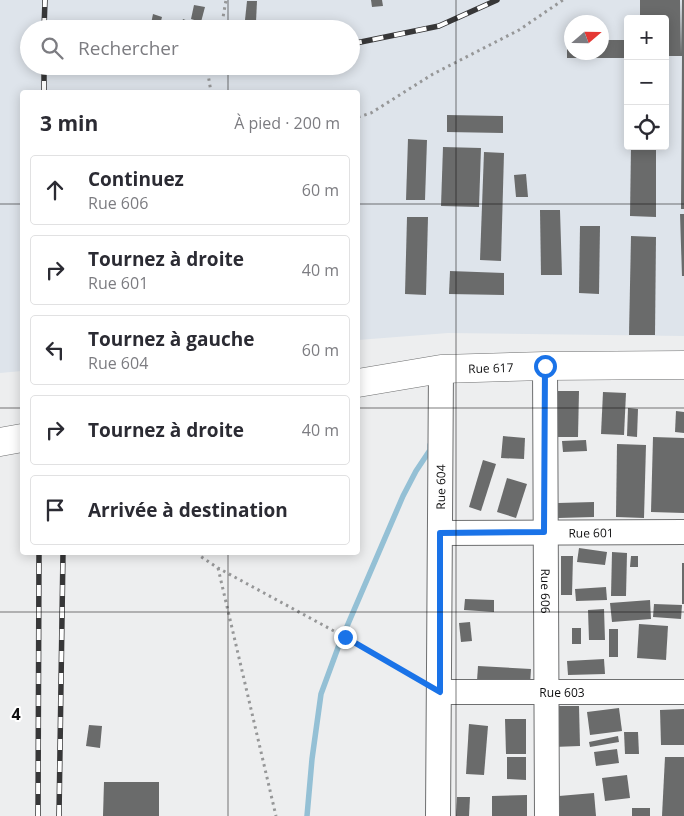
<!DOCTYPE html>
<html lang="fr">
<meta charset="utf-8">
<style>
:root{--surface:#fff;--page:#f2f2f3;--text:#2b2b33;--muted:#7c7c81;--line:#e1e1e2}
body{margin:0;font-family:"Open Sans",sans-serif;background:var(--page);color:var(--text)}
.controls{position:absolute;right:15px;top:15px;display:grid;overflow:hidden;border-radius:5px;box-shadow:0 2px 12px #0003}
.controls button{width:45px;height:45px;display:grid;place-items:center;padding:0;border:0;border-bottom:1px solid var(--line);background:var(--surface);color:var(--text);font:25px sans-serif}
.compass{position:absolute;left:564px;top:15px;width:45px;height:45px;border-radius:50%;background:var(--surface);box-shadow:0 2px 12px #0003;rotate:70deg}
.stop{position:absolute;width:15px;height:15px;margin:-11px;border:4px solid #1a73e8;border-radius:50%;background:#fff}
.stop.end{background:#1a73e8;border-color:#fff;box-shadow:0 1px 5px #0008}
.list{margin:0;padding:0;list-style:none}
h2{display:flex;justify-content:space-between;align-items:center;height:65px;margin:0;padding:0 20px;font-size:21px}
h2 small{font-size:16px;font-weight:400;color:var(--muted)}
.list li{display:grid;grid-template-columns:32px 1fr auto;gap:15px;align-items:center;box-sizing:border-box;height:70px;margin:0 10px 10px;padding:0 10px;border:1px solid var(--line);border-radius:5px}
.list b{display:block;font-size:19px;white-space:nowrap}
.list p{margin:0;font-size:16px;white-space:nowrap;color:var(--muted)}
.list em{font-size:16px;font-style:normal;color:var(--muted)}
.icon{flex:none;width:28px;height:28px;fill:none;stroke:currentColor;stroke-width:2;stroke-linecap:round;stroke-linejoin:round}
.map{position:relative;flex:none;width:684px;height:816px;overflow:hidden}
.search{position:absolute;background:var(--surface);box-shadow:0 2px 12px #0003;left:20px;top:20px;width:340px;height:55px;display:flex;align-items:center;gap:12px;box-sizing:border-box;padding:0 18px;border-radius:28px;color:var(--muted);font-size:19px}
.panel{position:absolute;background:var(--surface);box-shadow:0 2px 12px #0003;left:20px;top:90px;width:340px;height:465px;border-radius:5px}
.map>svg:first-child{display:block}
</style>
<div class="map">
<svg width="684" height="816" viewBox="0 0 684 816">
<rect width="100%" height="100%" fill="#edeeef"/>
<path fill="#dee4eb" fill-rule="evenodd" d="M0,0H684V336L448,333L358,340V92H22V371L0,373ZM628,19H665V146H628ZM572,22H602V52H572ZM29,29H351V66H29Z"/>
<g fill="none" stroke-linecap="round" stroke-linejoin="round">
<polyline stroke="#94c0d5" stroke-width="5.5" points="307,816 312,759 321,694 339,645 403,496 416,471 430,450 430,445"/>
</g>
<g fill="#6a6b6b">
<polygon points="371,0 382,0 383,6 372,7"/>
<polygon points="640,0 680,0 681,54 682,0 684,0 684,209 681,209 682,56 665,56 665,19 640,19"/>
<polygon points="247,1 257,1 256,22 245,20"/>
<polygon points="194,5 205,7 201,22 191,19"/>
<polygon points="153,14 162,17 159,29 150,29"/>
<polygon points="183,19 193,23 191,29 180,29"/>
<polygon points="567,40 572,40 572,52 602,52 602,40 628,40 628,58 567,58"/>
<polygon points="447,115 503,116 503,133 447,132"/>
<polygon points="408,139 427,140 425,200 406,200"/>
<polygon points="631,146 656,146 656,217 630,216"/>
<polygon points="443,147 481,148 479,207 441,206"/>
<polygon points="484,152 504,153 501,261 480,260"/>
<polygon points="526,174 528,197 516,197 514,175"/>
<polygon points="540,210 560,210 562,275 541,275"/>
<polygon points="680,214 684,214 684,276 682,276"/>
<polygon points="407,217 428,217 426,295 405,294"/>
<polygon points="580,226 600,226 599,294 579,293"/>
<polygon points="631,236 656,237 655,335 629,335"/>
<polygon points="450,271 504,273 504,295 449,294"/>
<polygon points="558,391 579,391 578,437 558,437"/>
<polygon points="603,392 626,393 624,435 601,434"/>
<polygon points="628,408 638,409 637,437 627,436"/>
<polygon points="676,411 684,412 684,433 675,432"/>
<polygon points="503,436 525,438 524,459 501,458"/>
<polygon points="653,437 684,438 684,513 651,512"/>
<polygon points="586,440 587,451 563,452 562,441"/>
<polygon points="617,444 646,445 644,518 616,517"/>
<polygon points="483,460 496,464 481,511 469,507"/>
<polygon points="507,478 527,484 516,518 497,512"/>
<polygon points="594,502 594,517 558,518 558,503"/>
<polygon points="579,548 607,552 605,565 577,562"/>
<polygon points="612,552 627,553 626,596 611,596"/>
<polygon points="561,556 573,556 572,595 561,595"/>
<polygon points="631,556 638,556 638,567 630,567"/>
<rect x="682" y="563" width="2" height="41"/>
<polygon points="606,587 607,600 576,601 575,589"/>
<polygon points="465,599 494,600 494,612 464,610"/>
<polygon points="650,600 651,619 612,622 610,603"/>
<polygon points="654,604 682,605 681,619 653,617"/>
<polygon points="604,609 605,640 589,640 588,610"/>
<polygon points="470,622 472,641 461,642 459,623"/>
<polygon points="639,624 668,626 666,660 637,658"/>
<rect x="572" y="628" width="9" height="16"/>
<rect x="609" y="629" width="9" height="28"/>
<polygon points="604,659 605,674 568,675 567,661"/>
<polygon points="478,666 531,669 530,685 477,681"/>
<polygon points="552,706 579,706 580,746 553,747"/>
<polygon points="619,708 622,731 590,735 587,712"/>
<polygon points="684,709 684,745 661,745 660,710"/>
<polygon points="505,719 526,719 526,754 506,754"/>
<polygon points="469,724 488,726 484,775 466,774"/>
<polygon points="89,725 102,726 100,748 86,746"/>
<polygon points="624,732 638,732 639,754 625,754"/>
<polygon points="618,736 619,742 590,747 589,742"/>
<polygon points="617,749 619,763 596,766 594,752"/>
<polygon points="507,757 526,757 526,780 507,779"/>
<polygon points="665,757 684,757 684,816 662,816"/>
<polygon points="627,775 630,798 605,801 602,778"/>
<polygon points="104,782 159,782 159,816 103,816"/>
<polygon points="594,793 596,816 560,816 559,796"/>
<polygon points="527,795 527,816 492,816 492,796"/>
<polygon points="457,797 470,797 469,816 456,816"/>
<rect x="632" y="808" width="18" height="8"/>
</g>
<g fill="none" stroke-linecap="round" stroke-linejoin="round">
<g stroke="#6e6f70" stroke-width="26">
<g id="minor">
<path id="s1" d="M545,366L547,816"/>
<path id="s2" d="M440,533L684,532"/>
<path id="s3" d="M440,692H684"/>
<path id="s4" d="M438,816L441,369"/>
</g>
</g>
<g stroke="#6e6f70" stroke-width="29">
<g id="highway">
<path id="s5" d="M358,383L441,369L545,366L684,365"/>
<polyline points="0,442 22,438"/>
</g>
</g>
<g stroke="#969798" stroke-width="3" stroke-dasharray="2.5 4" stroke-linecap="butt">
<polyline points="221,29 226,0"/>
<polyline points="211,66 208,74 211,92"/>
<polyline points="358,117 371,113 433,74 519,30 563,0"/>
<polyline points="197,552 200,556 218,568 345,637 418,679"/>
<polyline points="218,568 276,816"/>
</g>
<use href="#minor" stroke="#fff" stroke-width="24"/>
<use href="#highway" stroke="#fff" stroke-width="28"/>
<g stroke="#373738" stroke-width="5.5">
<g id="rail">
<polyline points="44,29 45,0"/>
<polyline points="351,44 439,26 497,0"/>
<polyline points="44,92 44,66"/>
<polyline points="38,816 39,552"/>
<polyline points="59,816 63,552"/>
</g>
</g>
<use href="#rail" stroke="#fff" stroke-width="4" stroke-dasharray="11" stroke-linecap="butt"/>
</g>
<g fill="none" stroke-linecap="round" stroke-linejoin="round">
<polyline stroke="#1a73e8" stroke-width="6" points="345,637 440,692 440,533 544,532 545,366"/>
</g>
<path fill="none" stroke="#101011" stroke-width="1" stroke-opacity="0.55" d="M228,0V29M456,0V816M228,66V92M0,204H22M358,204H684M0,408H22M358,408H684M228,552V816M0,612H684"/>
<g text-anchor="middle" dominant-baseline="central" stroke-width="4" stroke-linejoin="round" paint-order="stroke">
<g font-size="12" fill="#101011" stroke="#fff">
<text stroke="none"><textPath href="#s5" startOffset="134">Rue 617</textPath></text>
<text stroke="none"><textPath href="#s4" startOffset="329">Rue 604</textPath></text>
<text stroke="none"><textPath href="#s2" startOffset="151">Rue 601</textPath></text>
<text stroke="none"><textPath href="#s1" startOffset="225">Rue 606</textPath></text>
<text stroke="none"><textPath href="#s3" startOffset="122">Rue 603</textPath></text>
</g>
</g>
<g font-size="16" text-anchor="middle" font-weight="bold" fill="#101011" stroke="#fff" stroke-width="4" stroke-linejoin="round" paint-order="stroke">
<text x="16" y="720">4</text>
</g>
</svg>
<div class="controls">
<button>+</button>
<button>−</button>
<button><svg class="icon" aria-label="locate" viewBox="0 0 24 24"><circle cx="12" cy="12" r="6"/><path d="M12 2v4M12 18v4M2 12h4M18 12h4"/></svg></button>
</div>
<svg class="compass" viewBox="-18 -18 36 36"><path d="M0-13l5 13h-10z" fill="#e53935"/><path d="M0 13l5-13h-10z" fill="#7c7c81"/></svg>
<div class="stop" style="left:545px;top:366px"></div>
<div class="stop end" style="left:345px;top:637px"></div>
<div class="search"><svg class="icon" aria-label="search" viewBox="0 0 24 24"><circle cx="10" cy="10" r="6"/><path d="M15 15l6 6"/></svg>Rechercher</div>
<section class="panel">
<h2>3 min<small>À pied · 200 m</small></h2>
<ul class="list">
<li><svg class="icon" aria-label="ahead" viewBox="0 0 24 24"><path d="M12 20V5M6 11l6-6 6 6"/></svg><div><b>Continuez</b><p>Rue 606</p></div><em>60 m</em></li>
<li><svg class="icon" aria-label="right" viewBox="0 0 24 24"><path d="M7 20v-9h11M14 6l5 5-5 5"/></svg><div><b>Tournez à droite</b><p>Rue 601</p></div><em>40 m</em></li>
<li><svg class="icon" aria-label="left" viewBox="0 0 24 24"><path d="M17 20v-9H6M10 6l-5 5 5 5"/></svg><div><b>Tournez à gauche</b><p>Rue 604</p></div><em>60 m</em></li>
<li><svg class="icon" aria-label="right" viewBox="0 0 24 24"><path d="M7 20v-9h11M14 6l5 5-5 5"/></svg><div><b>Tournez à droite</b></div><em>40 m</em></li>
<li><svg class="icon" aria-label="arrive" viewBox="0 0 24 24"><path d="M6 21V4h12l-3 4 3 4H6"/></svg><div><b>Arrivée à destination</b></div></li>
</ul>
</section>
</div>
